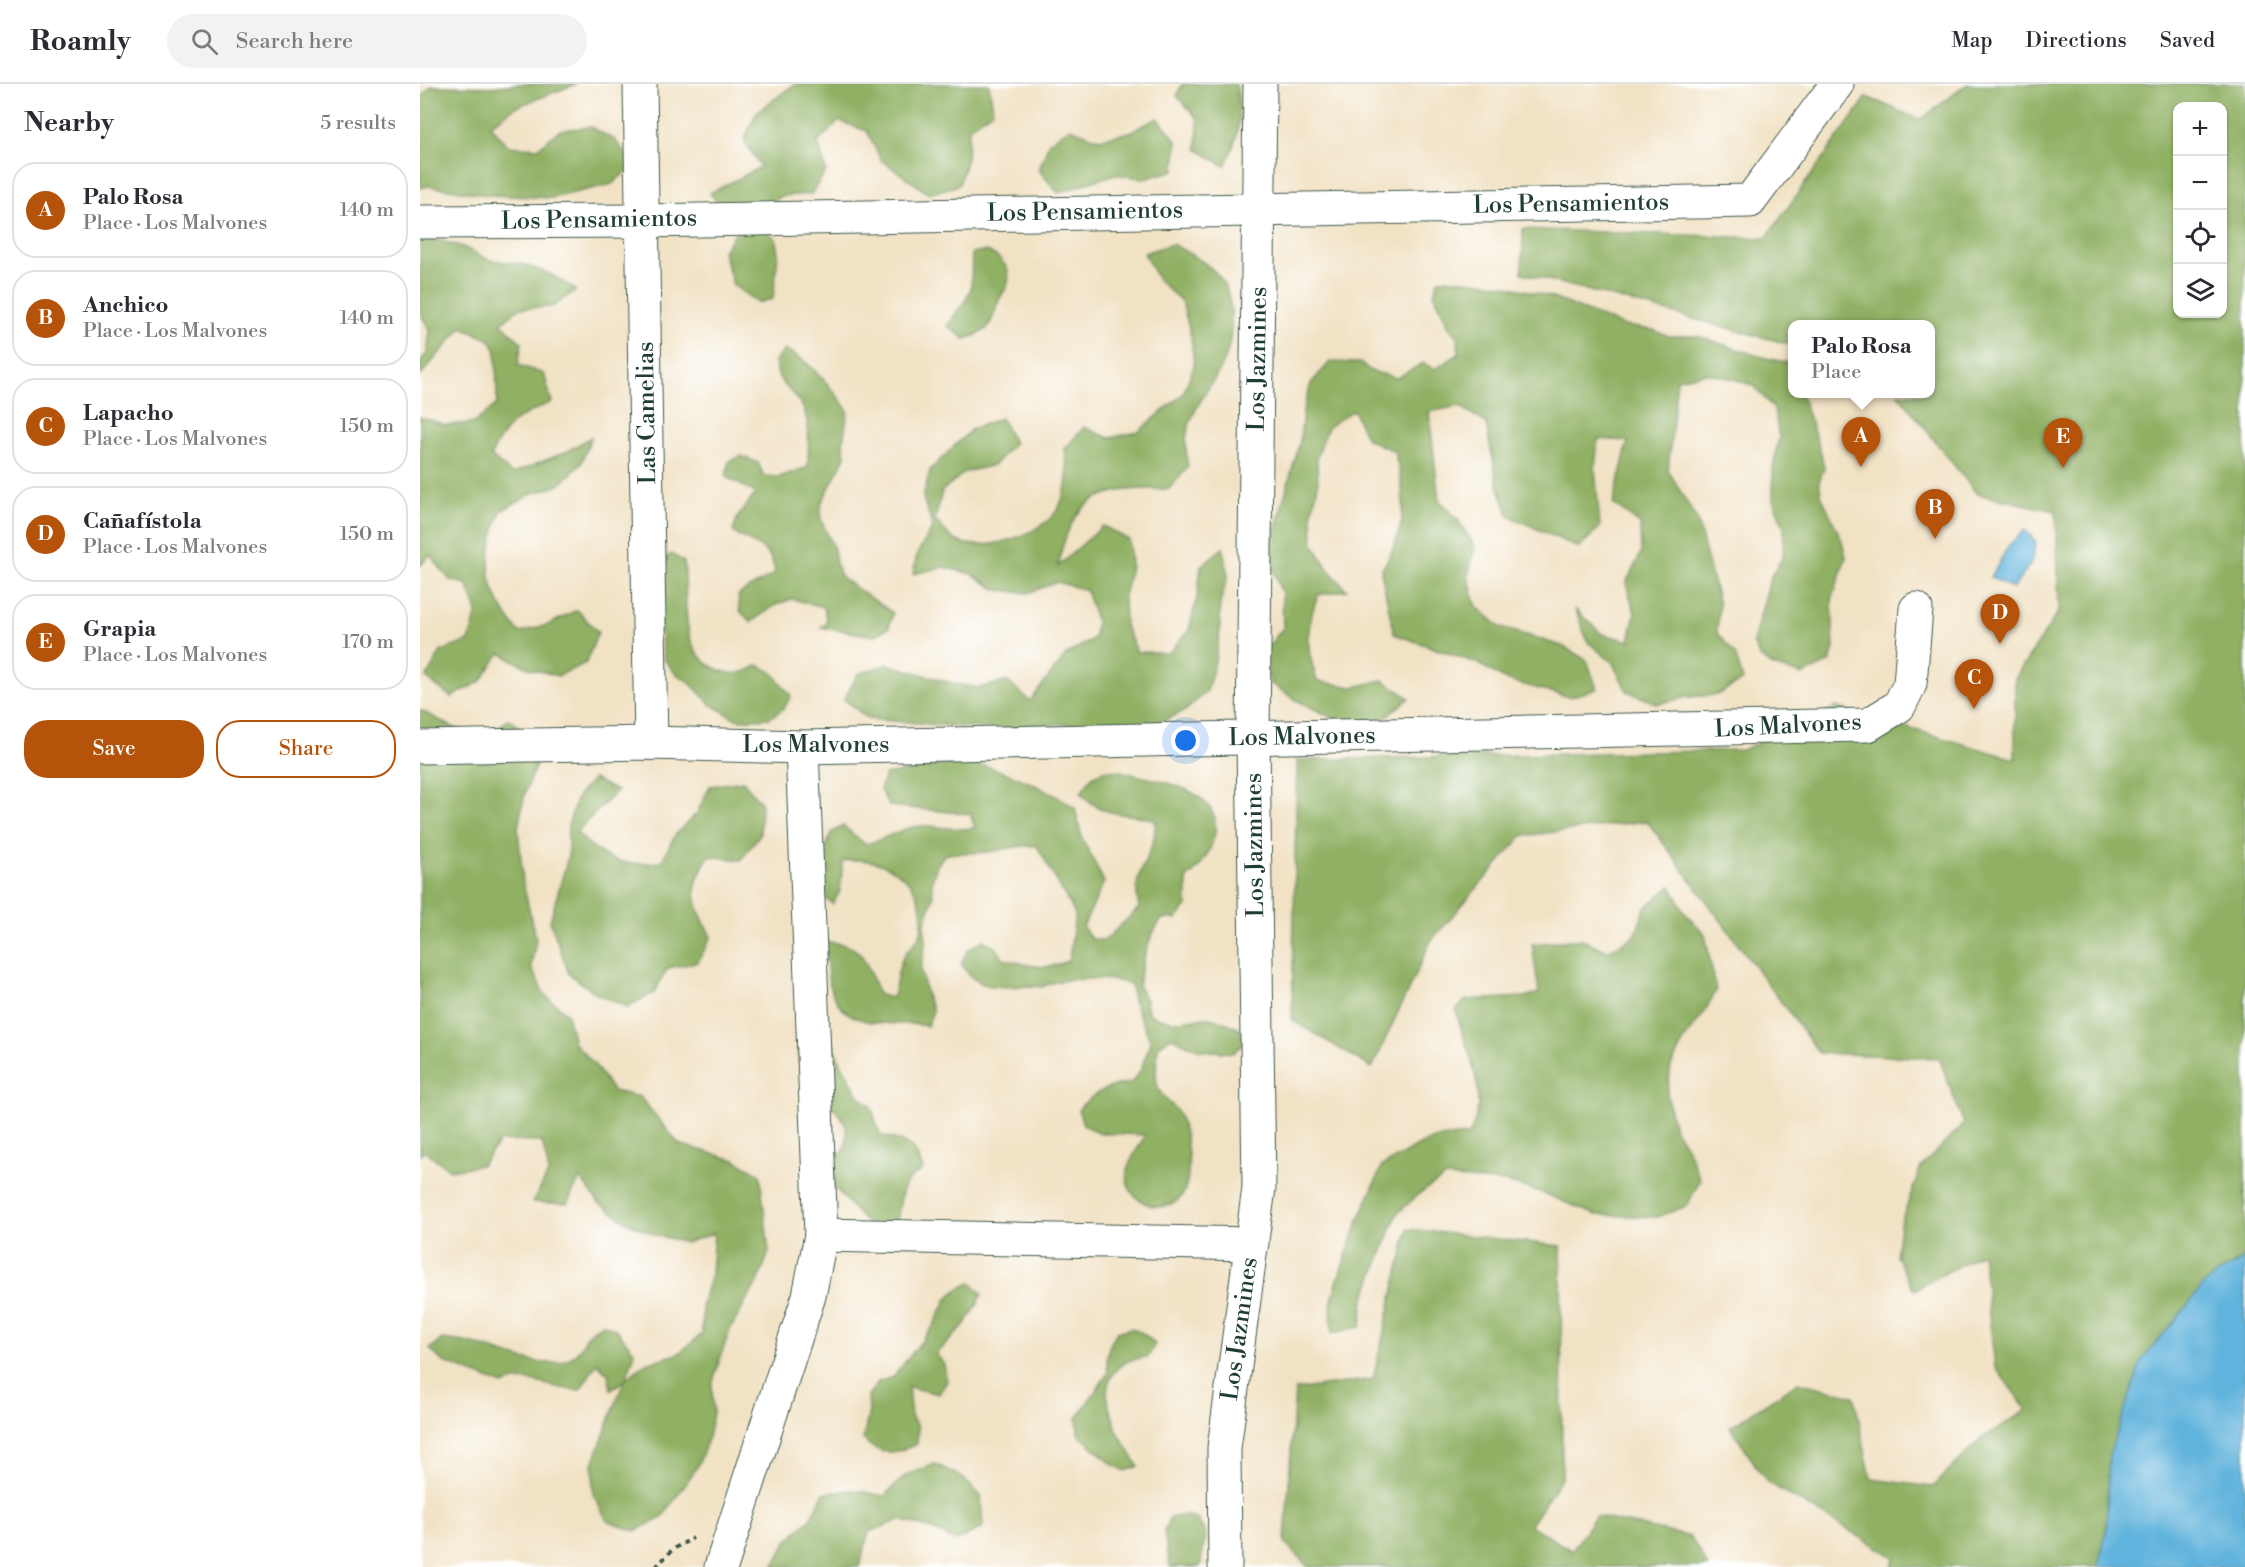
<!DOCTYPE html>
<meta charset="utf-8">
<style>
:root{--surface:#fff;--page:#f2f2f3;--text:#2b2b33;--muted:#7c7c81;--line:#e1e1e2;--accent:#b45309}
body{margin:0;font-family:"Libre Bodoni",serif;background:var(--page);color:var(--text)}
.controls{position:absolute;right:18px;top:18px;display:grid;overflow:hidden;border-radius:12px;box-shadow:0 2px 4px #0004}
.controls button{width:54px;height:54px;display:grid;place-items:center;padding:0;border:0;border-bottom:2px solid var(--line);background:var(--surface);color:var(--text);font:30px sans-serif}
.you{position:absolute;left:766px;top:657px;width:21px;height:21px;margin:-15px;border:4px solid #fff;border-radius:50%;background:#1a73e8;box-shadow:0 0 0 9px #1a73e833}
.badge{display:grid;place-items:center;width:39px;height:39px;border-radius:50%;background:var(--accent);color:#fff;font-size:20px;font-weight:700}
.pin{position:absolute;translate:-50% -50px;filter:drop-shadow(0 2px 3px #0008)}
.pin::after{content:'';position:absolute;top:32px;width:21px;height:18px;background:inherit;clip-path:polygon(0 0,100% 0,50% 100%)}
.popup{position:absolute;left:1368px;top:236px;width:147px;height:78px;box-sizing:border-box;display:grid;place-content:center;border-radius:12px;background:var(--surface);filter:drop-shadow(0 2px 4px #0005);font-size:20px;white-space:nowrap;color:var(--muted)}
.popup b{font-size:22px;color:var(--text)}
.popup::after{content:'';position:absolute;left:50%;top:100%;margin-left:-12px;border:12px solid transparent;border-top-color:var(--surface)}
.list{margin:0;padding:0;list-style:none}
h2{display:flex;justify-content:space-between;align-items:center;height:78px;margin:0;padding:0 24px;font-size:26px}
h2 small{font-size:20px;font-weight:400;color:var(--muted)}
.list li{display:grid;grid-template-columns:39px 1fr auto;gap:18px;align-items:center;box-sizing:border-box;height:96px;margin:0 12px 12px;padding:0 12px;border:2px solid var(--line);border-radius:24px}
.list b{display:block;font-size:22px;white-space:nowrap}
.list p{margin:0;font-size:20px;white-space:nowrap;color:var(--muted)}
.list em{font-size:20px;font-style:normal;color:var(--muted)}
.actions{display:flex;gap:12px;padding:18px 24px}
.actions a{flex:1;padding:14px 0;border:2px solid var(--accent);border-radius:24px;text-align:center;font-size:21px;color:var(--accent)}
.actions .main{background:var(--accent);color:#fff}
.icon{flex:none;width:33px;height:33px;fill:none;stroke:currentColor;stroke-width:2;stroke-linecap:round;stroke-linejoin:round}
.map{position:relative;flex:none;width:1825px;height:1483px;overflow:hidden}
header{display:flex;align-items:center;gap:36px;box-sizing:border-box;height:84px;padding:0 30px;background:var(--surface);border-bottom:2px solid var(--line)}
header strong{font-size:28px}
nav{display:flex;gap:33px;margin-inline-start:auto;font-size:21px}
.search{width:420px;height:54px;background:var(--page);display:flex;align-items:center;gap:15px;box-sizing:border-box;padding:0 21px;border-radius:33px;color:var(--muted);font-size:22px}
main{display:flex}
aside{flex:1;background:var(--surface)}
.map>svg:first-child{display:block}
</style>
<header>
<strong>Roamly</strong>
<div class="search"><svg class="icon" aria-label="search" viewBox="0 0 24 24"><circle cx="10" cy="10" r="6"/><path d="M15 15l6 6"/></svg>Search here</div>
<nav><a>Map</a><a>Directions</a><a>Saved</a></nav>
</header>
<main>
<aside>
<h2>Nearby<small>5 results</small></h2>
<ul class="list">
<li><span class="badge">A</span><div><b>Palo Rosa</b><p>Place · Los Malvones</p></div><em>140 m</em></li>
<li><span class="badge">B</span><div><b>Anchico</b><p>Place · Los Malvones</p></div><em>140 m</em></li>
<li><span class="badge">C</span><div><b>Lapacho</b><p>Place · Los Malvones</p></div><em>150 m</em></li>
<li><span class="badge">D</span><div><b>Cañafístola</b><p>Place · Los Malvones</p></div><em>150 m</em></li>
<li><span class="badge">E</span><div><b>Grapia</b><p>Place · Los Malvones</p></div><em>170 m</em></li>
</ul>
<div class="actions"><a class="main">Save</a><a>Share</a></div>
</aside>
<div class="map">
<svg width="1825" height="1483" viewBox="0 0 1825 1483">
<rect width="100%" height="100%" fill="#fff"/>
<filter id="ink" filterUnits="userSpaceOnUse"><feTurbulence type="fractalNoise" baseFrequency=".0167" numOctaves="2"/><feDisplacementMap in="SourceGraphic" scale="12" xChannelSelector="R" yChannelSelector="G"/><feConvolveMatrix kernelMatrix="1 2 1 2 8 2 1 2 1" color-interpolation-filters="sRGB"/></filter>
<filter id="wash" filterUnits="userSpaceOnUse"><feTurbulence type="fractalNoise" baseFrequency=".008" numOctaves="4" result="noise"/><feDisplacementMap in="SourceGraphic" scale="24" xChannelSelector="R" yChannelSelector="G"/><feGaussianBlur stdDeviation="1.35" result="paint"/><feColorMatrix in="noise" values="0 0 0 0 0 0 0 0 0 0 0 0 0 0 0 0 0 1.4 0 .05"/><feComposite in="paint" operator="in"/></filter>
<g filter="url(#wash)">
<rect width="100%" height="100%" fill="#f1e2c4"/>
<g fill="#90b064" stroke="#58764c" stroke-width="1.5" fill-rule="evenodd">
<polygon points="96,0 156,0 96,23 70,41 88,62 118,64 140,46 171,43 195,56 214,81 192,100 132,114 68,111 8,102 0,104 0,14 12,2 71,3"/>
<polygon points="375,0 569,0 573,27 549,44 547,74 539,101 509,110 461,76 447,47 419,37 398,58 406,87 391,110 361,112 338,130 308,133 290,109 341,83 324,56 337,28"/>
<path d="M762,0H816C822,34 820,51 805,82L777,65L778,35L757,12Z"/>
<path d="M1547,0H1825V1173L1787,1197L1689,1371L1686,1448L1678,1483H1472L1474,1473L1347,1398L1310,1343L1378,1298L1434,1312L1451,1395L1513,1403L1561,1355L1607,1326L1575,1283L1562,1169L1494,1206L1476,1172L1480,1141L1501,1083L1544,1040L1519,974L1399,969L1227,737L1102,752L1011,857L952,984L872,936L877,676L1322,666L1416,623L1595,675V594L1639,527L1636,427L1557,410L1478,310H1510V240H1372V261L1102,189L1103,145L1346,154L1447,13L1500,36ZM1758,22H1802V230H1758Z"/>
<polygon points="738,34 757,57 755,86 725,95 695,90 638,109 619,86 629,58 650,44 679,55 710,48"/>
<polygon points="344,144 356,155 358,170 353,215 338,219 313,201 303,167 315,149"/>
<path d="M0,155H14L43,163L69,176L103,180L130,190L156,206L132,223L100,224L81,239L102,259L98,281L124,290L132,318C99,333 86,337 71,372L92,390L148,367L171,353L161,380L139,401L111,410L81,427C62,478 64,507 100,549L130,540L157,526L178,548L166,579L138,592L108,584L80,569L60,598L31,613L6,594L21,567L49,557L57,528L47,500L30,496L10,471L0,482V333L26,341L54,339L77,320L76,268L70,256L42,243L0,292V278L7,269L10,246L0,229Z"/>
<path d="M752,160C768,169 785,177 798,191C816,213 814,255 803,280C791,303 769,328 766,355C765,364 767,374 768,383L749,405C681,403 651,412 638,482L683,442L709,456L711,482L704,512L705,542L717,568L749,569L769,546L777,514L781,482L803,464L808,492L800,519V547L795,577L787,607L766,626L735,641L641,640L579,645L546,643L448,635L424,615L438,590L467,580L532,599L559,604L587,597L610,617L646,571L674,554L676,537L666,506L637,498L608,509L577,506L552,490L524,483L493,490L497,470L513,443L503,414L510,386L552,345L581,334L594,359L574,381L545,388L522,407L515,436C521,442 528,452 535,456C561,471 626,450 639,423C649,403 648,386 645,365L664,343L689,354L718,348L763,310L774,282L771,252L762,218L738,196L724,169Z"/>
<path d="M567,167C579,173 592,182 588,199C587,205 581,210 579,216C569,241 574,246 545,255L527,242L545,217L551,204L552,169Z"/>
<path d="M1034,195L1079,200L1128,212L1204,242L1233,246L1248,252H1278L1338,272L1369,279L1372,285V310H1381L1401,369L1404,384L1399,398L1402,413L1422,457L1426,473L1412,516L1414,564L1410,578L1383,591L1353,582L1339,572L1333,558L1351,492L1363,473L1364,443L1353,416V383L1359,353L1354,325L1334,302L1317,296L1287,289L1257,295L1248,386L1277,436L1299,520L1297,549L1315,570L1323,596L1297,611L1268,613L1237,620L1207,607L1192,578L1168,558L1155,525L1182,550L1209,557L1215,529L1206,499L1221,469L1220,440L1193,420L1208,357L1178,355L1175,384L1180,443L1159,464L1089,432L1078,402L1066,339L1040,322L1009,328L1019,416L1038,436L1055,463L1048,492L1057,523L1080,543L1142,562L1167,576L1177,605L1149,613L1086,596L1059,580L974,550L961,487C987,445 988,414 974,367L947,355L933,326L908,343L897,373L898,401L892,429L893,459L908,485L927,506L898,511C885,545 886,563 897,597L933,603L963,596L989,614L964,635L933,644L876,616L850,599L843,569L863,544L862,510L851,481L854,450L880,357L883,327L891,299L910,278L940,279L951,287L977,294L1003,279L1015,285L1039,270L1038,254L1029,243L1014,210L1018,196Z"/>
<path d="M365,266C389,275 414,306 428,327L423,358L425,373L401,420V436L414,465L416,480L422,494L473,529L469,543L455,552L401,543L407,539L404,523L372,515L356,521L331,538L320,527L318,512C330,501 342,499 355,489C352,462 334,462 313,448L317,434L336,409L306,393L309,377L322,372L338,379L344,392L359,393L388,383C388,364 392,334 379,317C366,300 358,301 355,277Z"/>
<path d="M252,470L264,478C269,516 256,569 299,586C315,592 324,590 338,581L352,588L371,612L364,624L350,634L318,636L290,620L268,597L255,589L244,575L232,483Z"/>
<path d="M0,626L38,646L67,653L89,635L110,654L116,681L105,709L98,743L103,799L116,855L111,883L124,910L147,930L154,959L174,980L193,1007L220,1013L259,1060L315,1076L340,1090L349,1168L339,1195L310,1246L300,1274L292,1301L293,1329L287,1358L277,1383L242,1434L215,1447L187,1437L173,1410V1380L204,1297L191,1305L188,1290L177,1279L160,1306C130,1307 109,1288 83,1301L22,1277L10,1265L22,1255C31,1256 40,1257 49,1259C75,1264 130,1292 153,1272C168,1259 161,1250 184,1240L197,1246L215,1269L206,1295L226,1279L258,1270L282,1250V1221L291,1190L294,1149L266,1159L236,1151L207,1138L179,1119L160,1094L147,1120L113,1118L129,1088L122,1058L80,1057L61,1081L30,1086L5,1067L0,1071Z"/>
<path d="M542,678C574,680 629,705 655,724L662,754L684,798L663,843L671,855L685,856L719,824C709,782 738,774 735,736C706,727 684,736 661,709C666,700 671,691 683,687C696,684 710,690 723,693C756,699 807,713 793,757C787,773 781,783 767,794V822L757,835H742C727,854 723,877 718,901L725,914L729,930C760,943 760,934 789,934C799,935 810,940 820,945L824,959L813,969L780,966L751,953L738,963C737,976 734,990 738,1004C741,1013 753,1020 758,1029C768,1050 779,1113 749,1121C731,1127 707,1114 707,1092C707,1078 720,1063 725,1051L678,1049L663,1040L658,1026C672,1009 689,1001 711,999L720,987L731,958L713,916L711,901C692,893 639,892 623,903C591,899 559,914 541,879L548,866L563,856L576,863L584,875C608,880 625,889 649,876L655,830L617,762C599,760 586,766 568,768C553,770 539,767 524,771L516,783L512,798L513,814L504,842L506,856L501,886L507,914L513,927L507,942C491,939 477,940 460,939C410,936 406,900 406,858C447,860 445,879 459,911L472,914C478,900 476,883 485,870C490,862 498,858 501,848C503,841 502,832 501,825C495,789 457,772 423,777L420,807L413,820L399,811L400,779L411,749L423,742L445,760C464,757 478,744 499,742C518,741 536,747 555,744L550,730L469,722L460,706L465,691Z"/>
<path d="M173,695L197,707L156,748C184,777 201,783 241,778L256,750L277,729L290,702L323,697L341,719L340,750L321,776L289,772C267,807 274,817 291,853L278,878L248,884L234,909L207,923L177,910L149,890L130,837L148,773V742L157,713Z"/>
<path d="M1251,802L1265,829L1285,850L1296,907L1283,930L1264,956L1251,982L1247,1010L1253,1042L1269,1068L1280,1096L1267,1122L1238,1133L1176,1131L1118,1107L1086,1098L1025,1093L1000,1109L977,1130L944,1215L941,1243L912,1249L911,1220L919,1192L940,1133L962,1082L1003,1059L1018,1054L1049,1051C1072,1010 1046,968 1036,926L1046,916L1104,913L1119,909L1112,860L1162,855L1187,867L1215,852L1225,824Z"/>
<path d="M396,953L413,959L418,973L439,1012L451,1022L460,1051C485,1057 496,1060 503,1086C478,1098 482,1112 477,1137L453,1147L410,1098L403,1068L423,1069C444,1015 370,1019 380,961Z"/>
<polygon points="988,1145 1141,1162 1142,1393 1110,1441 1152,1467 1175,1432 1271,1453 1288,1483 888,1483 865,1458 875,1306 953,1295"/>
<path d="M551,1199L562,1210C553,1235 535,1252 516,1269L524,1281L527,1297L519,1310L488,1303L491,1332L498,1344L497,1360C476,1369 460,1374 443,1355L449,1327L448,1312L458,1298L473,1293L513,1243L527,1215L538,1205Z"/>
<path d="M711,1244L724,1250L735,1260L728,1273C698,1275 682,1293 689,1323C691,1331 696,1337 696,1345L718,1382L705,1387L692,1380L658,1350L657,1334L688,1289C685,1272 688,1262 697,1248Z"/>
<polygon points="515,1380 541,1392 561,1412 563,1443 536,1457 509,1444 480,1436 449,1448 439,1483 353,1483 368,1456 390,1435 404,1409 434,1406 464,1412 486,1391"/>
<polygon points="765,1431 778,1436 786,1450 780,1483 750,1483 744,1447 750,1434"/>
</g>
<g fill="#60b3dc" stroke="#407888" stroke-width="1.5">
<polygon points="1605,446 1616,458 1611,479 1593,505 1571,493 1589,461"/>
<polygon points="1825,1173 1825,1483 1678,1483 1686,1448 1689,1371 1722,1276 1787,1197"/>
</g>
</g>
<g filter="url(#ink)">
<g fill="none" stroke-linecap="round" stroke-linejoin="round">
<g stroke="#3e564a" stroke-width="35">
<g id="street">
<polyline points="220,0 231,659"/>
<polyline points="0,138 224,137 1330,117 1417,0"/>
<polyline points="0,663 231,659 382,663 1448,641 1479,622 1490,600 1496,525"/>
<polyline points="401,1151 832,1160"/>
<polyline points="301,1483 389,1212 401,1151 382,663"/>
<polyline points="805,1483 804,1364 839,1104 833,654 840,0"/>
</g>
</g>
<polyline stroke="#3e564a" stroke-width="4" stroke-dasharray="4.5 4.5" stroke-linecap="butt" points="236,1483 253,1465 273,1454"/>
<use href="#street" stroke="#fff" stroke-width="33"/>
</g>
</g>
<g text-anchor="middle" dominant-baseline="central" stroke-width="4.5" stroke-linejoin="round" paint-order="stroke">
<g font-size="24" fill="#1f3d34" stroke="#fff">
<text transform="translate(1151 120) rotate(-1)">Los Pensamientos</text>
<text transform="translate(665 128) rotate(-1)">Los Pensamientos</text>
<text transform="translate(179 136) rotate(-1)">Los Pensamientos</text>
<text transform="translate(838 275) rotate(-89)">Los Jazmines</text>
<text transform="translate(227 329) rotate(-91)">Las Camelias</text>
<text transform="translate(1368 642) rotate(-3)">Los Malvones</text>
<text transform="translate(882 653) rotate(-1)">Los Malvones</text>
<text x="396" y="661">Los Malvones</text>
<text transform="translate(835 761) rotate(-91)">Los Jazmines</text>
<text transform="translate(820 1245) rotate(-82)">Los Jazmines</text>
</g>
</g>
</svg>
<div class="controls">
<button>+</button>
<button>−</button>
<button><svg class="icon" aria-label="locate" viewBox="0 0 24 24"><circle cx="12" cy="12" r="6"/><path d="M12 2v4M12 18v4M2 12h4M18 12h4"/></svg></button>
<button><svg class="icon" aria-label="layers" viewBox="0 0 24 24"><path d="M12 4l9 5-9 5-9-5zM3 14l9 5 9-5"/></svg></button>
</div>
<div class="you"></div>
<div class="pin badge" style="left:1441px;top:383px">A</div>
<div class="popup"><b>Palo Rosa</b>Place</div>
<div class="pin badge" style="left:1515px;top:455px">B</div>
<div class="pin badge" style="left:1554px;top:625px">C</div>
<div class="pin badge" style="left:1580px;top:560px">D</div>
<div class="pin badge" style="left:1643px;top:384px">E</div>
</div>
</main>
